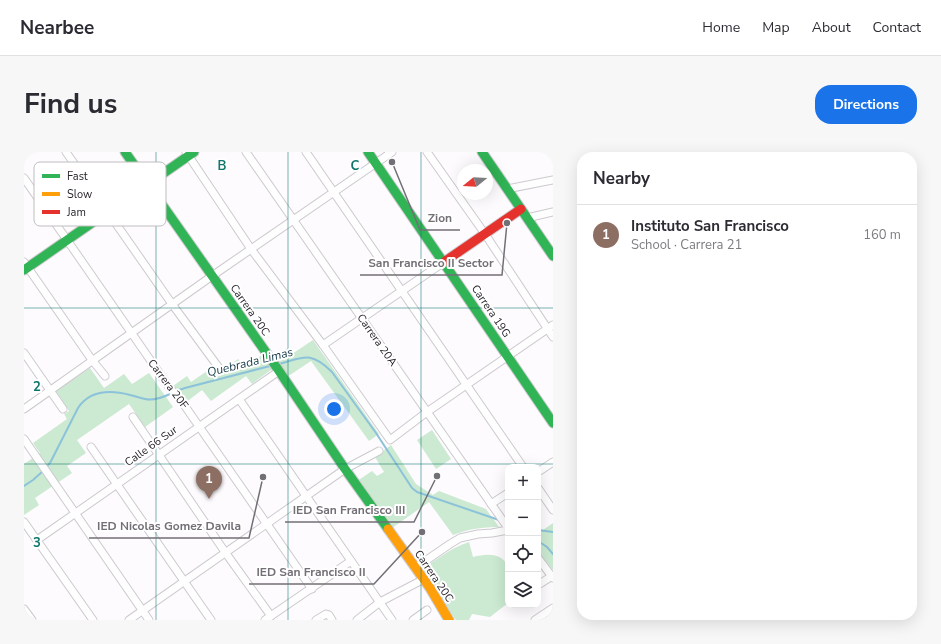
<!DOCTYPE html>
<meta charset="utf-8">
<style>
:root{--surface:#fff;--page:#f7f7f7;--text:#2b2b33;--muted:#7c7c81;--line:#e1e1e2;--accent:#1a73e8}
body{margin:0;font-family:"Nunito Sans",sans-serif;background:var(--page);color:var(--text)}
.controls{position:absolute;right:12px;bottom:12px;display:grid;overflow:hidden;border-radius:8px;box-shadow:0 4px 16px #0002}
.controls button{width:36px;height:36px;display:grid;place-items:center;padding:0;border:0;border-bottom:1px solid var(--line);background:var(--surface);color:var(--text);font:20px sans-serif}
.compass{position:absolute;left:433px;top:12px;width:36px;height:36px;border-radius:50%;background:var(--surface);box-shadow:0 4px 16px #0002;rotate:252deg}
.you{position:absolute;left:310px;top:257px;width:14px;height:14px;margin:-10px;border:3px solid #fff;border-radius:50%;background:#1a73e8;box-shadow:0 0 0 6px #1a73e833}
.badge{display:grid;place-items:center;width:26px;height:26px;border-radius:50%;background:var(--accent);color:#fff;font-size:13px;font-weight:700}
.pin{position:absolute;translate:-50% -33px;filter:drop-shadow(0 1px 2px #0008)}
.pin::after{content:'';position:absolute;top:21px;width:14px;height:12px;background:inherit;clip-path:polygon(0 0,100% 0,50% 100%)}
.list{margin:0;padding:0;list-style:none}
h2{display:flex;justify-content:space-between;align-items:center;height:52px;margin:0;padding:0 16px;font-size:17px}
h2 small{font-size:13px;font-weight:400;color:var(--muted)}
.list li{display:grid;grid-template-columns:26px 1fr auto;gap:12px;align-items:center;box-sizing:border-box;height:60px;padding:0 16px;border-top:1px solid var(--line)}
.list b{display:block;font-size:15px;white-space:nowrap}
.list p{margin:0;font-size:13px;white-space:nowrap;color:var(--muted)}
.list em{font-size:13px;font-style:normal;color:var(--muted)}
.icon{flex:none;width:22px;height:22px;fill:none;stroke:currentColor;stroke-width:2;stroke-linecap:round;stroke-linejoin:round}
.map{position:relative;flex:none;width:529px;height:468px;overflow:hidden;border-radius:16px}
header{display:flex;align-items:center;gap:24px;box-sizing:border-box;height:56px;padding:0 20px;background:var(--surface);border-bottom:1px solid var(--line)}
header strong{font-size:19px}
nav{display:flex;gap:22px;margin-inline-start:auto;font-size:14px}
.intro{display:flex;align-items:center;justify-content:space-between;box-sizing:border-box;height:96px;padding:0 24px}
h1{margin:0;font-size:28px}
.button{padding:10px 18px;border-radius:16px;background:var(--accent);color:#fff;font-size:14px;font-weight:700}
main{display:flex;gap:24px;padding:0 24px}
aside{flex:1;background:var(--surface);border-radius:16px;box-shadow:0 4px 16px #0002}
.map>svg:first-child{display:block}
</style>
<header>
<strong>Nearbee</strong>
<nav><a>Home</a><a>Map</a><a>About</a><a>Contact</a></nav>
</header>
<div class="intro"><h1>Find us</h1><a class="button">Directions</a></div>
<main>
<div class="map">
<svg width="529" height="468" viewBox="0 0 529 468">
<rect width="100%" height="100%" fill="#fdfbfe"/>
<g fill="#cbead1">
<polygon points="289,188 355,282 345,289 287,209 263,225 250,205 264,196 268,202"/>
<polygon points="238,203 248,217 228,232 222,224 187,249 178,238 161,251 149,234 163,224 167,230 186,217 191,224 214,207 220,215"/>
<polygon points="66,216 80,236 100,222 108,232 125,221 149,255 121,275 105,252 53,288 62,301 43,314 48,321 11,346 15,353 0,363 0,312 16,301 9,291 43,267 40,262 45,259 32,239"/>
<polygon points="408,278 427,307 412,317 393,288"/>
<path d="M367,293L392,332L409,343L415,339L462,357L475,375C459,375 444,377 429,383L405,350L368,376L333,329L348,319L353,324L360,320L351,305Z"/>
<polygon points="529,371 529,418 514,401 514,376 519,378"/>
<path d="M445,390L449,405C458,403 469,401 477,406C480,408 482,411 484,413V451L466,465L448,462L445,468H432L397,418C413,407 427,396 445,390Z"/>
</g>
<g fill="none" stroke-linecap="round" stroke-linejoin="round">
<g stroke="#8cc2da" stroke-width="2">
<path d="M255,212C280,205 287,199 308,220L352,281L388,336L393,340L475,368"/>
<polyline points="152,239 161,236 246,214"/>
<path d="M22,315L26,311L54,256C66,238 87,238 106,243C111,244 116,246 121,247C130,249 140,245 148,241"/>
<polyline points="0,334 9,328 19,319"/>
<polyline points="514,378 529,380"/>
<polyline points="514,389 523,395 529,402"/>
</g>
<g stroke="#cdcacf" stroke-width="9">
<g id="street">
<polyline points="42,0 148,152 195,216"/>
<polyline points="162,0 227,97 299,193 366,288 403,260 529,173"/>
<polyline points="222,0 484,376"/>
<polyline points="282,0 499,315"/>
<polyline points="403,0 461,82 529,185"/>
<polyline points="0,26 145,235 156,247 288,437"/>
<polyline points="483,37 529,28"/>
<polyline points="503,66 529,60"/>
<polyline points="0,110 68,208 81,224"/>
<polyline points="299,193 420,110"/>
<polyline points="0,201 39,257"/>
<polyline points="215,247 368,468"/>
<polyline points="0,257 188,124 368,0"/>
<polyline points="109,265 201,400 247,464"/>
<polyline points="0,287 125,468"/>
<polyline points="67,295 187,468"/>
<polyline points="514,320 529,310"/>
<polyline points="514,336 529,358"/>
<polyline points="467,352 484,341"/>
<polyline points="0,370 69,468"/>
<polyline points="13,388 255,219"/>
<polyline points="514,406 529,426"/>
<polyline points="391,416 426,392 436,386 454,382 468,381 484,378"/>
<polyline points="514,433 528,424"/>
<polyline points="0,457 8,468"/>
<polyline points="105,468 321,317 355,299"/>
<polyline points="241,468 327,409"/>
<polyline points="292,468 302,462 305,463 308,468"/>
<polyline points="333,468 356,450 400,427"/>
<polyline points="389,468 403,458"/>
<polyline points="511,468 529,456"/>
</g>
</g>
<g stroke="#cdcacf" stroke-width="11">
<g id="fast">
<polyline points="101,0 253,216 321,317 364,377"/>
<polyline points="344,0 529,271"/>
<polyline points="458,0 529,104"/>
<polyline points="0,118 170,0"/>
</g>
</g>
<g stroke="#cdcacf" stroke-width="11">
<polyline id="slow" points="364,377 406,436 425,468"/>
</g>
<g stroke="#cdcacf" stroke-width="11">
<polyline id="jam" points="420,110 497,57"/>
</g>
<use href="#street" stroke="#fffeff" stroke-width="7"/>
<use href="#fast" stroke="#30b455" stroke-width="9"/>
<use href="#slow" stroke="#ff9f0a" stroke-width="9"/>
<use href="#jam" stroke="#e5322d" stroke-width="9"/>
</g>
<path fill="none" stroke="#0f766e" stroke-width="1" stroke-opacity="0.55" d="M132,0V468M264,0V468M397,0V468M0,156H529M0,312H529"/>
<g text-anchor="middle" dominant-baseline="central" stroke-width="4" stroke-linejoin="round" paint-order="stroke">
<g font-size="11" fill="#29242c" stroke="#fff">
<text transform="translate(226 158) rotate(55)">Carrera 20C</text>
<text transform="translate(467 159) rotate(56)">Carrera 19G</text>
<text transform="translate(353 188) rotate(55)">Carrera 20A</text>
<text transform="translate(144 232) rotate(53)">Carrera 20F</text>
<text transform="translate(127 294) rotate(-35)">Calle 66 Sur</text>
<text transform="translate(410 424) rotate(56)">Carrera 20C</text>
</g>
<g font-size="12" font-style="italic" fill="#173c4a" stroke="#fff">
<text transform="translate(226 210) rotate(-14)">Quebrada Limas</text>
</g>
</g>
<rect x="10" y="10" width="132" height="64" rx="6" fill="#fff" stroke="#bfbdc0" stroke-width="1"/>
<rect x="18" y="22" width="18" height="4" fill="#30b455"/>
<rect x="18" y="40" width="18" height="4" fill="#ff9f0a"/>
<rect x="18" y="58" width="18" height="4" fill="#e5322d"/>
<g font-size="11" fill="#29242c">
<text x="43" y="28">Fast</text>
<text x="43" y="46">Slow</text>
<text x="43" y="64">Jam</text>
</g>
<g font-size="13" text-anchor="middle" font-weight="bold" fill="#0f766e" stroke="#fff" stroke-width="4" stroke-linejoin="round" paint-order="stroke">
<text x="198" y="18">B</text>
<text x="331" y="18">C</text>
<text x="13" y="239">2</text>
<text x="13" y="395">3</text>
</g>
<path fill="none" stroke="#736f76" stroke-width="1.5" d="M368 10L396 78H436M483 71L478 123H336M413 324L390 370H261M239 325L225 386H65M398 380L350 432H225"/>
<g fill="#736f76" stroke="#fff" stroke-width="1.5">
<circle cx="368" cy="10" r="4"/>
<circle cx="483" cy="71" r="4"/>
<circle cx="413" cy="324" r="4"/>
<circle cx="239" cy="325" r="4"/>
<circle cx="398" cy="380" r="4"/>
</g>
<g font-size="12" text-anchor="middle" font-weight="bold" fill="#736f76" stroke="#fff" stroke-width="4" stroke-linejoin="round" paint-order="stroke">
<text x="416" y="70">Zion</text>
<text x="407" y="115">San Francisco II Sector</text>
<text x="325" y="362">IED San Francisco III</text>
<text x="145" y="378">IED Nicolas Gomez Davila</text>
<text x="287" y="424">IED San Francisco II</text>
</g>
</svg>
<div class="controls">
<button>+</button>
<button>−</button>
<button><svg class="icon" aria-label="locate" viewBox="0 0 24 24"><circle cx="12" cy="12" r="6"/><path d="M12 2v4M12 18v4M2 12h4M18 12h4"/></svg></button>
<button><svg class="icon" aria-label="layers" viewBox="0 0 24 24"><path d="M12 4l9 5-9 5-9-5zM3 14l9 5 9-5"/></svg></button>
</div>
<svg class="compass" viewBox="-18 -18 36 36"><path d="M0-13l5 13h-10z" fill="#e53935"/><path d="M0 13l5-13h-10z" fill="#7c7c81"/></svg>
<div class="you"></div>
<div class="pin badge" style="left:185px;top:347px;background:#8d6e63">1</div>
</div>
<aside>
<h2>Nearby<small></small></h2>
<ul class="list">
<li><span class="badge" style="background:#8d6e63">1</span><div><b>Instituto San Francisco</b><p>School · Carrera 21</p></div><em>160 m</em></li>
</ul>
</aside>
</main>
